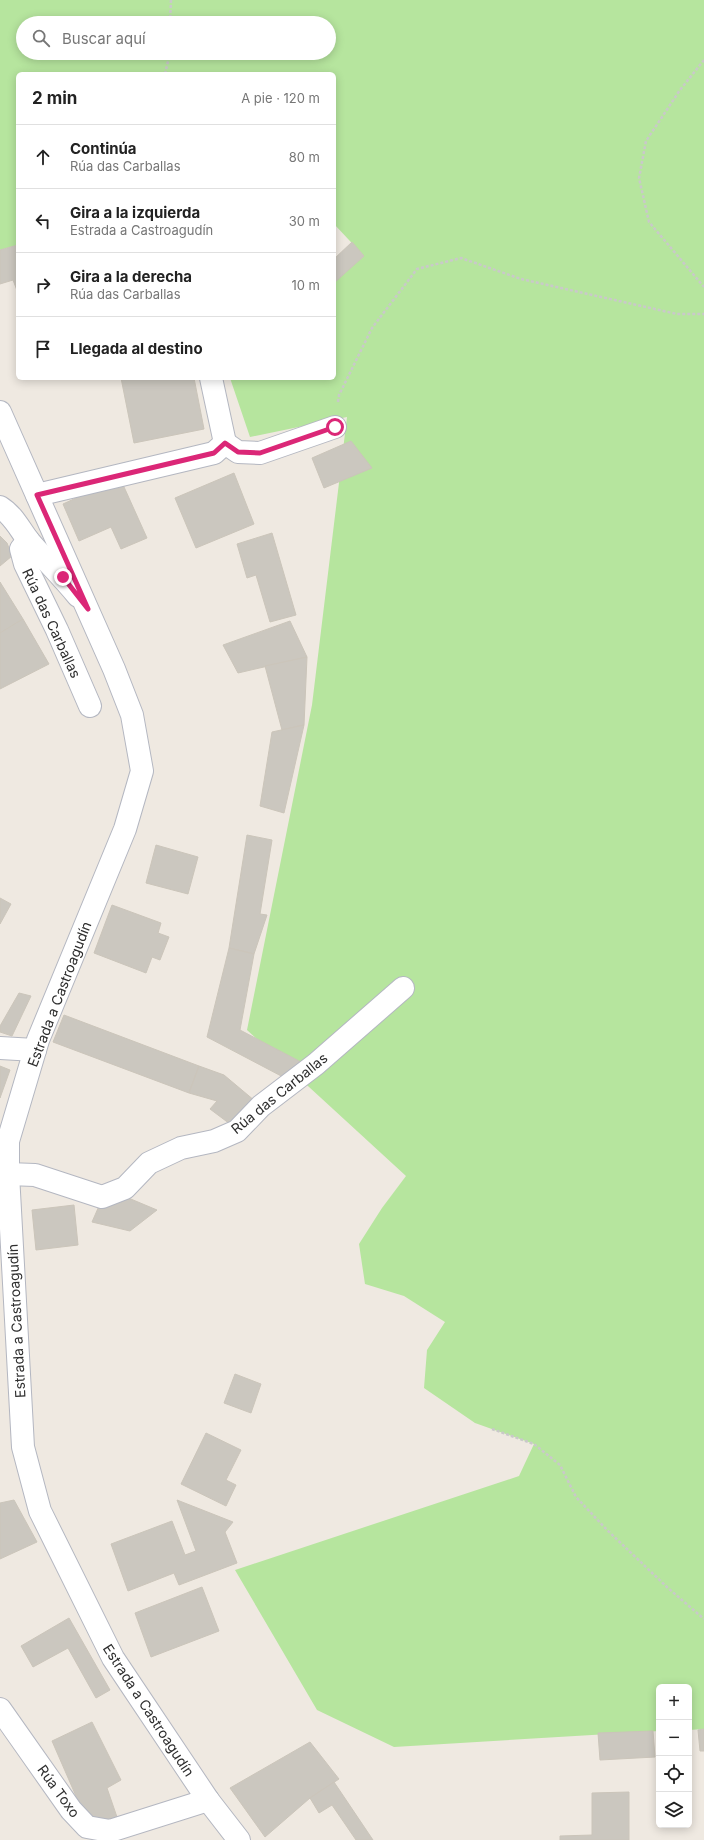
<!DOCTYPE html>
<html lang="es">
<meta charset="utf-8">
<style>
:root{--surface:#fff;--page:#f2f2f2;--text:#222;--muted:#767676;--line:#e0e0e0}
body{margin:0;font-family:Inter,sans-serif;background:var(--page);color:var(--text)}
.controls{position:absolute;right:12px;bottom:12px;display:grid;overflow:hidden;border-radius:6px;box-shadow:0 2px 10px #0003}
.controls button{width:36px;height:36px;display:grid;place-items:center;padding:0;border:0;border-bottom:1px solid var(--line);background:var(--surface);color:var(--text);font:20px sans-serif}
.stop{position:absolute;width:12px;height:12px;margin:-9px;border:3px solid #db2777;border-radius:50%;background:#fff}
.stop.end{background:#db2777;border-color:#fff;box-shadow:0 1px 4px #0008}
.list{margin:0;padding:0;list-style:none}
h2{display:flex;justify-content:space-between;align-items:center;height:52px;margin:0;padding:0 16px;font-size:17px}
h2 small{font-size:13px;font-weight:400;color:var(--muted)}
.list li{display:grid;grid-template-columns:26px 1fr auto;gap:12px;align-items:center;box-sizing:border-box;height:64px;padding:0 16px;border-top:1px solid var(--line)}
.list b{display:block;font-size:15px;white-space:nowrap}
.list p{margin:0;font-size:13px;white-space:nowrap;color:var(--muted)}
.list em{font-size:13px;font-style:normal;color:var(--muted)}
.icon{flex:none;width:22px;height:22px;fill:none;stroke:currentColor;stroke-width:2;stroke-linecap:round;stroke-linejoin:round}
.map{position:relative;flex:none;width:704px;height:1840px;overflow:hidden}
.search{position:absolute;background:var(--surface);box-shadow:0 2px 10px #0003;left:16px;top:16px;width:320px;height:44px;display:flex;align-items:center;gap:10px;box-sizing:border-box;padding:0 14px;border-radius:22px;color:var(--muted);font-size:15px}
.panel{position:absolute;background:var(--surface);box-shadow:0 2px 10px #0003;left:16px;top:72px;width:320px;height:308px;border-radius:6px}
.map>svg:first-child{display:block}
</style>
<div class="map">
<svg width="704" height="1840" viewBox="0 0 704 1840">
<rect width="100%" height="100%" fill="#efe9e1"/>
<path fill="#b6e59e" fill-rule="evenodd" d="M0,0H704V1729L689,1730V1687H659V1731L394,1747L317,1710L235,1570L519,1476L534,1444L475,1423L424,1388L427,1350L445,1322L404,1296L365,1284L359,1244L382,1208L406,1176L247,1030L312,705L347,417L250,437L230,378H334V281L364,256L334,224V74H18V245L0,250ZM23,23H329V53H23Z"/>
<g fill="#cbc7bf" stroke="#cbc5ba">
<polygon points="352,242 364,256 334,283 334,259"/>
<polygon points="18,245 18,293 13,280 0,284 0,250"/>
<polygon points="121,378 194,378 204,429 134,443"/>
<polygon points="351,441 372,468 324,488 312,458"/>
<polygon points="234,473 254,524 196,548 175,498"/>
<polygon points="120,478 147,538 121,549 111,527 79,541 63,504"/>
<polygon points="272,533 296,615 270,622 256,575 247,578 237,544"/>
<polygon points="0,536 7,543 12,556 0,566"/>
<polygon points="0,582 23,619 0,633"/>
<polygon points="23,619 49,664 0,689 0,633"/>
<polygon points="290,621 307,657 238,673 223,645"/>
<polygon points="307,657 304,725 282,730 265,666"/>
<polygon points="304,725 284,813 260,806 272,732"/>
<polygon points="247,835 272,840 260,914 267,915 254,954 229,948"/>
<polygon points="156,845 198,857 188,894 146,883"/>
<polygon points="0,898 11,904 0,924"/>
<polygon points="112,905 161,923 158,933 169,937 160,960 152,957 146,973 94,953"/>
<polygon points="229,948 254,954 240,1030 301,1062 285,1078 207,1037"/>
<polygon points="19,993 31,996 12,1036 0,1032 0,1026"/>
<polygon points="64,1015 199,1066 189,1093 53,1042"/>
<polygon points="0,1066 10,1070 0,1098"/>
<polygon points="199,1066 224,1075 255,1101 234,1127 210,1109 217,1101 189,1093"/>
<polygon points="126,1197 157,1210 130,1231 92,1222 99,1206"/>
<polygon points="74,1205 78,1245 36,1250 32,1210"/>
<polygon points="235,1374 261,1384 251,1413 224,1403"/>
<polygon points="206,1433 241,1450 226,1480 236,1485 226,1506 181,1484"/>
<polygon points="14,1500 37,1542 0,1559 0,1503"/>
<polygon points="177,1500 233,1522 225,1532 237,1563 179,1585 174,1573 128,1591 111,1544 172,1521 185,1555 196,1551"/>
<polygon points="202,1587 219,1631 151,1657 135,1613"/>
<polygon points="69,1618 110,1690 96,1698 68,1648 33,1667 21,1646"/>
<polygon points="92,1722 121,1780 107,1788 118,1820 96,1824 86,1819 52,1741"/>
<polygon points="704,1729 704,1751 700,1751 698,1730"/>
<polygon points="653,1731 655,1757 600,1760 598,1733"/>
<polygon points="310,1742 339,1779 310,1798 265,1837 230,1788"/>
<polygon points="334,1782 373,1840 356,1840 332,1805 319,1813 310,1798"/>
<polygon points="629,1792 629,1840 560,1840 560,1836 592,1835 592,1793"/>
</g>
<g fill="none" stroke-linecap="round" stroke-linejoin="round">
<g stroke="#b4b7c1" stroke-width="24">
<g id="street">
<polyline points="225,443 238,452 260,453 335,427"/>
<polyline points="37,495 214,453 225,443 211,378"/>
<path d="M0,507C13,515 19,528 28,540C44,559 62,576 78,596"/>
<polyline points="28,540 21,549 25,564 57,630 90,706"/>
<polyline points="0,1048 35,1050"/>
<polyline points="0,1175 8,1174 35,1175 102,1197 125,1188 149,1163 181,1148 214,1141 237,1131 261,1106 316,1064 403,988"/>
<polyline points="0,1709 71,1810 87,1827 110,1831 208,1800"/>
</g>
</g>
<g stroke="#b4b7c1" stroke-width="24">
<polyline id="secondary" points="0,412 114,669 132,715 142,771 125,829 38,1040 8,1141 8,1174 23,1447 40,1511 113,1658 208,1800 239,1840"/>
</g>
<g stroke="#c9c9c9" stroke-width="2.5" stroke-dasharray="3 2" stroke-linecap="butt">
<polyline points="170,23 171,0"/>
<polyline points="704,60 680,90 646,141 639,178 649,222 704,287"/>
<polyline points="165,74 170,53"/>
<polyline points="338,402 339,395 372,328 417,269 461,258 521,279 677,314 704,314"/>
<polyline points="492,1429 534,1444 560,1465 576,1497 607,1530 668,1588 704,1619"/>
</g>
<use href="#street" stroke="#fff" stroke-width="22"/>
<use href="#secondary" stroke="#fff" stroke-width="22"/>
</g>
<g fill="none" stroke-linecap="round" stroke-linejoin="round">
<polyline stroke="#db2777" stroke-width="5" points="63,577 88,609 37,495 214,453 225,443 238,452 260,453 335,427"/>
</g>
<g text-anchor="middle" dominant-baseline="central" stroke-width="3" stroke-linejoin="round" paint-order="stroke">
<g font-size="14" fill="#2e2e2e" stroke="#fff">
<text transform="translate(52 623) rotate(65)">Rúa das Carballas</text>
<text transform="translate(59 994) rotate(-69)">Estrada a Castroagudín</text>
<text transform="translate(279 1093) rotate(-39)">Rúa das Carballas</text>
<text transform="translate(16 1321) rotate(-93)">Estrada a Castroagudín</text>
<text transform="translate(149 1710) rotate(57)">Estrada a Castroagudín</text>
<text transform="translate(59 1791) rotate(54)">Rúa Toxo</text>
</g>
</g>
</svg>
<div class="controls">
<button>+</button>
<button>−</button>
<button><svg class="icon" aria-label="locate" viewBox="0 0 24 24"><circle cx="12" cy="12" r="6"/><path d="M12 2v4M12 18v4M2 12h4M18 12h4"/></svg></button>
<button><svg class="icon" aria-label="layers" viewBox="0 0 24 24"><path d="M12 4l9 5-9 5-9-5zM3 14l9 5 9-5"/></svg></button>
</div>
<div class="stop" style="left:335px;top:427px"></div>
<div class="stop end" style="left:63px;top:577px"></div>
<div class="search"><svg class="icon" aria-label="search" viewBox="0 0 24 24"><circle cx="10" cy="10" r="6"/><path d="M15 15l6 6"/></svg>Buscar aquí</div>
<section class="panel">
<h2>2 min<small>A pie · 120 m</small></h2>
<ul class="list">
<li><svg class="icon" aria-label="ahead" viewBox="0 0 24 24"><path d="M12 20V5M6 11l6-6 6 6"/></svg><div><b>Continúa</b><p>Rúa das Carballas</p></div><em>80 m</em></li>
<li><svg class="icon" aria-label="left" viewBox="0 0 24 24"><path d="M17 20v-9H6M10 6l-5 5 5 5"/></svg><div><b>Gira a la izquierda</b><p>Estrada a Castroagudín</p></div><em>30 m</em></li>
<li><svg class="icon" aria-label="right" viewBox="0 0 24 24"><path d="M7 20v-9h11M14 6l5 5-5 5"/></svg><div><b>Gira a la derecha</b><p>Rúa das Carballas</p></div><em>10 m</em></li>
<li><svg class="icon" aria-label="arrive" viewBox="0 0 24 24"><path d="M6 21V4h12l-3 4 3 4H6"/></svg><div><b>Llegada al destino</b></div></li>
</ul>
</section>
</div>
